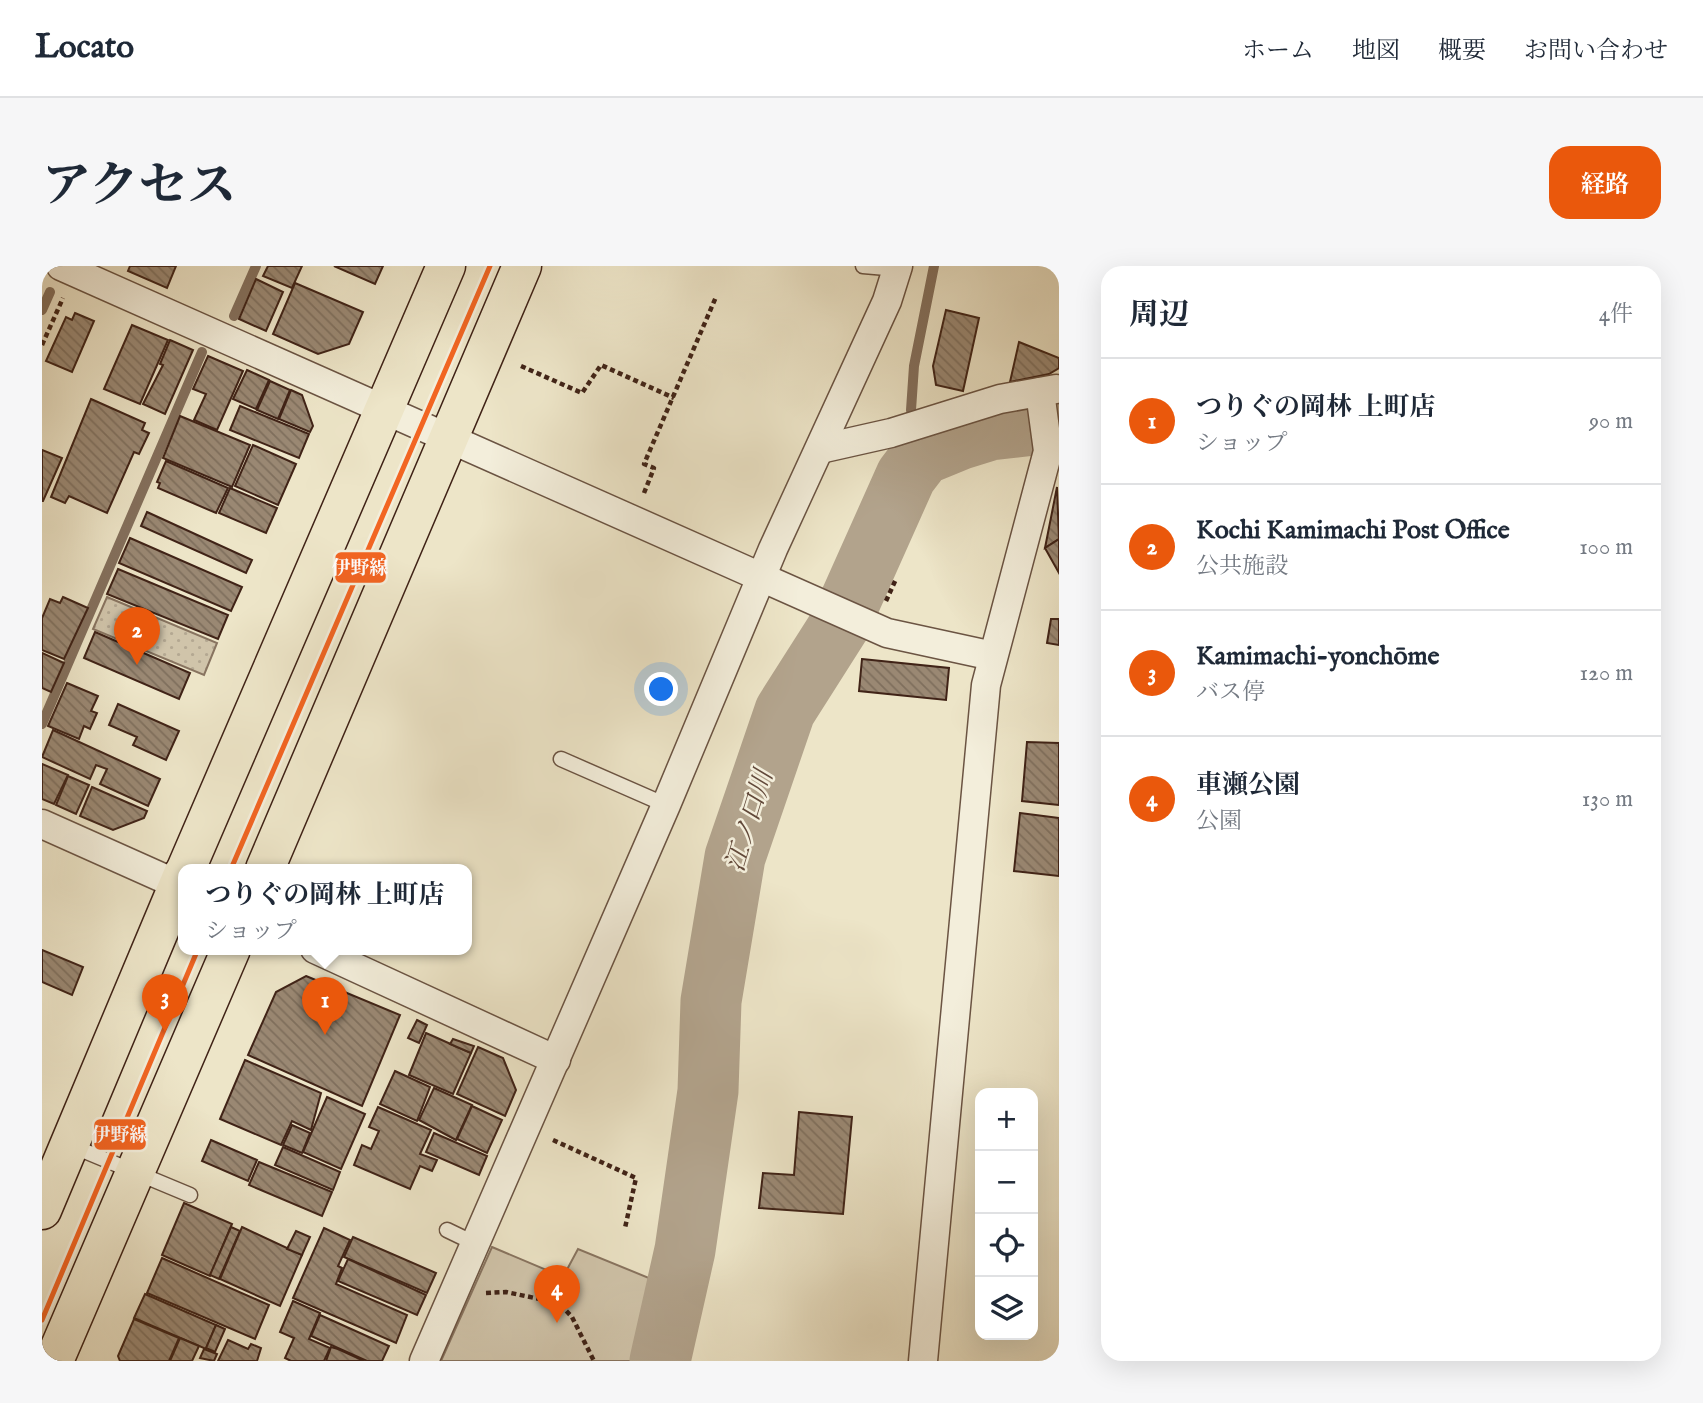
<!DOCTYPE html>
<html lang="ja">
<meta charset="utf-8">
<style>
:root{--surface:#fff;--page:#f6f6f7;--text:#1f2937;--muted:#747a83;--line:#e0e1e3;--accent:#ea580c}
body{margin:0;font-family:"IM FELL English","Noto Serif JP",serif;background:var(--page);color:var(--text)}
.controls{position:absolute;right:21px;bottom:21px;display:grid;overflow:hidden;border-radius:14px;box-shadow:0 7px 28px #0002}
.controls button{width:63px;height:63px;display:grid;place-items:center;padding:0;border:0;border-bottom:2px solid var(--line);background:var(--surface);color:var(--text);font:35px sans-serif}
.you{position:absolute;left:620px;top:424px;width:24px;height:24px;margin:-18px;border:5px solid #fff;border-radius:50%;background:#1a73e8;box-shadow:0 0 0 10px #1a73e833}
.badge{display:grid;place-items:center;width:46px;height:46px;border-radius:50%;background:var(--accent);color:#fff;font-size:23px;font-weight:700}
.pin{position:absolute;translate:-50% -58px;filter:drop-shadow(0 2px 4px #0008)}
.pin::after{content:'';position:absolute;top:37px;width:24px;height:21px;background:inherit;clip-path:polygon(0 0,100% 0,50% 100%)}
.popup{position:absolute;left:136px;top:598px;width:294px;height:91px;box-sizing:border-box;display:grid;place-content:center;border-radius:14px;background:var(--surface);filter:drop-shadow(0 2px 5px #0005);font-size:23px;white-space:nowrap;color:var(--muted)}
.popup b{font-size:26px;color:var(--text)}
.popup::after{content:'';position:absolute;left:50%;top:100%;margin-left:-14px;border:14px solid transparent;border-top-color:var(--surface)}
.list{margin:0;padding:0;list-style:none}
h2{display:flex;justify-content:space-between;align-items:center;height:91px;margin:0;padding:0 28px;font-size:30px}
h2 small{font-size:23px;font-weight:400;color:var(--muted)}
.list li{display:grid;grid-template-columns:46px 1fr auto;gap:21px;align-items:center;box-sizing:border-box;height:126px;padding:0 28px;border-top:2px solid var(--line)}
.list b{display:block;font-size:26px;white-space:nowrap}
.list p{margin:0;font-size:23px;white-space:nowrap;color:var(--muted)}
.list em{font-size:23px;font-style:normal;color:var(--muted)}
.icon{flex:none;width:38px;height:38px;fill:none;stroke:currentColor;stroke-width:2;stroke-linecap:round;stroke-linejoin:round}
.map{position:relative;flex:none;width:1017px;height:1095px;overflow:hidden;border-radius:21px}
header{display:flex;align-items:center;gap:42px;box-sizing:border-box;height:98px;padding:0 35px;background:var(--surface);border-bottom:2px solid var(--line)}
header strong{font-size:33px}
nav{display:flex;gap:38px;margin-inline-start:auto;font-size:24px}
.intro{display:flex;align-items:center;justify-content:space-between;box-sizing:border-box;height:168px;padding:0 42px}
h1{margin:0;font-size:49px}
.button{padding:18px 32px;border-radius:21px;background:var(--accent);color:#fff;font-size:24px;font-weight:700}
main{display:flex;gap:42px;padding:0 42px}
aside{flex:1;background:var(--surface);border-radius:21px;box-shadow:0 7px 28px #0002}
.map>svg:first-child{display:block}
</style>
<header>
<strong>Locato</strong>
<nav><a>ホーム</a><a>地図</a><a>概要</a><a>お問い合わせ</a></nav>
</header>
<div class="intro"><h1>アクセス</h1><a class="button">経路</a></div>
<main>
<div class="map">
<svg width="1017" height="1095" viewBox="0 0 1017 1095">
<defs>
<pattern id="grass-dots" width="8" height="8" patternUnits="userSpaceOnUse" patternTransform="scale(1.75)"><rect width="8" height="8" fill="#d0c4aa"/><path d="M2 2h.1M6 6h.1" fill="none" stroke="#b4a892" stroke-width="1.8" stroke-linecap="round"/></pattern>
<pattern id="building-back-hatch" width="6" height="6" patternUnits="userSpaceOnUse" patternTransform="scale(1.75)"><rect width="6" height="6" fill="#9a8873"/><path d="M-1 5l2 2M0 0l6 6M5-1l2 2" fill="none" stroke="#7f6f5d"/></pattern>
</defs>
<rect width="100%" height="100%" fill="#ede5c8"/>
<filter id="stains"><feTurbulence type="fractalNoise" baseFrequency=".00286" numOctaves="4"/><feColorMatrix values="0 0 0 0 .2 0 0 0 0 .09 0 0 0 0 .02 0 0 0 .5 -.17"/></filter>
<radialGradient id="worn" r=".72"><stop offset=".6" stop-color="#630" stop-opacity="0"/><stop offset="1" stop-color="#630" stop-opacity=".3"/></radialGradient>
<polygon fill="url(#grass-dots)" stroke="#887460" stroke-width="2" points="65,331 175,377 162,409 51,363"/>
<polygon fill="#d0c4aa" stroke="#887460" stroke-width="2" points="450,981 521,1011 536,983 624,1019 605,1095 399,1095"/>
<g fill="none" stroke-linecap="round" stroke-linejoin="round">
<g stroke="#84705d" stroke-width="10">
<polyline points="0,44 8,26"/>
<polyline points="192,50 214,0"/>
<polyline points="880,189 869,144 872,100 892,0"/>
<polyline points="0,458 160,86"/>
</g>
<polyline stroke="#b2a38c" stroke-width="61" points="618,1095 643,984 666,825 669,735 693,591 743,445 797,360 864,210 880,189 919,173 948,164 1017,156"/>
</g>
<g fill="url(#building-back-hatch)" stroke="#402317" stroke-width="2">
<polygon points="88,0 134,0 125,22 86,5"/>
<polygon points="226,0 260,0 250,22 221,10"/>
<polygon points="292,0 341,0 333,18"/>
<polygon points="214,13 241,26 224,65 197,53"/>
<polygon points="253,17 321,46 307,78 276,88 231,68"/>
<polygon points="904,44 937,52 921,125 894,119 891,100"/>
<polygon points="33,47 52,55 30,106 4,95 24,51 30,54"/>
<polygon points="90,59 126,74 98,138 62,123"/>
<polygon points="128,74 151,84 123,148 101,138 121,99 118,98"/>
<polygon points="977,76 1017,92 1017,102 1007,108 968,116"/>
<polygon points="166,90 201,105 175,164 152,154 164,128 151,123"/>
<polygon points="205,104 227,114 214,143 191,133"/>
<polygon points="228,115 248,124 236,153 215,144"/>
<polygon points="249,124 260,129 271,160 268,166 237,153"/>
<polygon points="49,133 103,157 100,164 107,167 97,188 92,186 65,247 27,230 23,237 9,231"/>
<polygon points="198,140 267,168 257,192 188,164"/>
<polygon points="138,150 208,179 190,221 121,192"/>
<polygon points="211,179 254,198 236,239 193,220"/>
<polygon points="0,184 20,192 1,235 0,235"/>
<polygon points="124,195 186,222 174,247 116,222 118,217 115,216"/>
<polygon points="1015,221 1017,273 1003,282"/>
<polygon points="188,222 235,242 224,267 177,247"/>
<polygon points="105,246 210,294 204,307 99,260"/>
<polygon points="88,272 200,321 189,345 77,297"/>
<polygon points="1017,273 1017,307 1003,282"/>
<polygon points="76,303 186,349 176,373 65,328"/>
<polygon points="21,331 46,342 22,393 0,384 0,352 8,333 18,337"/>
<polygon points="1009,353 1017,353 1017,379 1005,377"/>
<polygon points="53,366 148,407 137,433 42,392"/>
<polygon points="0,387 22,397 9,426 0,422"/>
<polygon points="820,393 907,402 904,434 817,425"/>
<polygon points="25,417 56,430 49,445 55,447 48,463 42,460 37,473 6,460"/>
<polygon points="76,438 137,465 124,494 91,479 95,471 67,459"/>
<polygon points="11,464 118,513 106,540 58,518 65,503 54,499 48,513 0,491"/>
<polygon points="985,476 1017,477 1017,539 980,535"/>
<polygon points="0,498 26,509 12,538 0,533"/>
<polygon points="26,510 47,519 34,548 14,539"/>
<polygon points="50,521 105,545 102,552 71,564 38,550"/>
<polygon points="978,547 1017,552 1017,610 972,605"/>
<polygon points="0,684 41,701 30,729 0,716"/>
<polygon points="264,710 358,749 320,840 206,789 234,726"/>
<polygon points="375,754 385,759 377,777 366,772"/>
<polygon points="384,767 429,787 411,828 367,809"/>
<polygon points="411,773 432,780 429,787 408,778"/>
<polygon points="436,781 461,792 474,824 463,850 415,828"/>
<polygon points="203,794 279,827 269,864 250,855 239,879 178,853"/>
<polygon points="353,805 388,821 375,855 338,838"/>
<polygon points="392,822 430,839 414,874 377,854"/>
<polygon points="285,831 323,848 299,903 261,886"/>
<polygon points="430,840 460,854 445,887 415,873"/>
<polygon points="336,841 389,864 378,888 395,894 390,905 378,900 368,923 312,899 320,879 329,883 337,865 327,861"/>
<polygon points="757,846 810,851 801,948 717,942 721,907 752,909"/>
<polygon points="250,859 268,867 260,887 241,879"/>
<polygon points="392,867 445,890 437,909 384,886"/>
<polygon points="169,874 215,894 206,915 160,895"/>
<polygon points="241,881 298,906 291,924 233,899"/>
<polygon points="217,896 290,926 280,950 207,919"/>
<polygon points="142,937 190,958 168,1010 120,989"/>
<polygon points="189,961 198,965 177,1013 168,1009"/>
<polygon points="200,961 260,989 238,1040 178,1013"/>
<polygon points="282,962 308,974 296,1000 300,1002 294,1018 365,1049 354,1077 251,1032"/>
<polygon points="254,965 268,971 260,989 245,983"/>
<polygon points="311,971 394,1007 385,1027 302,991"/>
<polygon points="120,992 227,1039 213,1073 105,1027"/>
<polygon points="306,993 384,1029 375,1049 296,1015"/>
<polygon points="103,1028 174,1059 164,1083 92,1052"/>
<polygon points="251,1035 278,1047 267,1073 288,1082 282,1095 249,1095 243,1092 252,1072 238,1066"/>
<polygon points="278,1049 347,1080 340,1095 325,1095 269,1070"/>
<polygon points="92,1053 137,1072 127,1095 78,1095 76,1090"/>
<polygon points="174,1059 183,1063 173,1086 164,1082"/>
<polygon points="138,1072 157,1080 150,1095 128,1095"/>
<polygon points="186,1074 206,1083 209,1078 219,1082 215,1095 176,1095"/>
<polygon points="289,1081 296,1083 322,1095 284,1095"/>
<polygon points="162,1083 175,1088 172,1095 158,1092"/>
</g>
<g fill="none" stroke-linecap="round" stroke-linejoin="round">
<g stroke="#6b5443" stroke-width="17">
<g id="service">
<polyline points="821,0 856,3"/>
<polyline points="519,493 624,539"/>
<polyline points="28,879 148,929"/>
<polyline points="405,964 434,978"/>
</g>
</g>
<g stroke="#6b5443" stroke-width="31">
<g id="minor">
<polyline points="19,0 845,367 951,390"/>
<polyline points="778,183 849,167 958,133 1014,123"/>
<polyline points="0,558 141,621"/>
<polyline points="273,683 514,794"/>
<polyline points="382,1095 624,539 731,283 845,35 856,0"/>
<polyline points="881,1095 944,419 1006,185 998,126"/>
</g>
</g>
<g stroke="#402317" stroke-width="41">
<g id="trunk">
<polyline points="144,603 404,0"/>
<polyline points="223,603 480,0"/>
<polyline points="0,944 141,608"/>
<polyline points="12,1095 189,683"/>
</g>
</g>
<g stroke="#402317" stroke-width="4.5" stroke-dasharray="5 3.5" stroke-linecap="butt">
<polyline points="0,79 21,32"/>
<polyline points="479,100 540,127 559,99 632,132"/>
<polyline points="602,227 612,202 602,198 674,31"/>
<polyline points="844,335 854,313"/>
<polyline points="511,874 594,912 583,962"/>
<polyline points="444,1027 464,1026 517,1037 530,1051 552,1095"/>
</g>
<use href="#service" stroke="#f3eedb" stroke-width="14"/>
<use href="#minor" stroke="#f3eedb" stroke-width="28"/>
<use href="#trunk" stroke="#ede5c8" stroke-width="38"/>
<g stroke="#f3eedb" stroke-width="10">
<g id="tram-1">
<polyline points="189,603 448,0"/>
<polyline points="0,1054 156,683"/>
</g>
</g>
<use href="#tram-1" stroke="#f26522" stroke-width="5"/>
</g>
<g text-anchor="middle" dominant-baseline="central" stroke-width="5" stroke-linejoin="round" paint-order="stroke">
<g font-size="26" font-style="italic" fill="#62493a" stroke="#f3eedb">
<text transform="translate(708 555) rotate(-73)">江ノ口川</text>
</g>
</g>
<g stroke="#f3eedb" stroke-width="2.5">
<rect x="292" y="285" width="53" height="33" rx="7" fill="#f26522"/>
<rect x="51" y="852" width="54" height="33" rx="7" fill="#f26522"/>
</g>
<g font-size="19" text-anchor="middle" font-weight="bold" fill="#fff">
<text x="318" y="308">伊野線</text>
<text x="78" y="875">伊野線</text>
</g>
<rect width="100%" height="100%" filter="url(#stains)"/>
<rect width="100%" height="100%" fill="url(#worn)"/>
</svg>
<div class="controls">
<button>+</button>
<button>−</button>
<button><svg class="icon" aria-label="locate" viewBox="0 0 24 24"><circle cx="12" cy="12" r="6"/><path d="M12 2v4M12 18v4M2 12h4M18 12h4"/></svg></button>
<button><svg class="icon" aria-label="layers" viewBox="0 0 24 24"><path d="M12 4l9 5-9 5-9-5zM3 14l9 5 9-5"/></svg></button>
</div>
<div class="you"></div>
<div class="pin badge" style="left:283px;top:769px">1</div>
<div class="popup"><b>つりぐの岡林 上町店</b>ショップ</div>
<div class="pin badge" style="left:95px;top:399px">2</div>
<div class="pin badge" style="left:123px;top:766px">3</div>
<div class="pin badge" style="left:515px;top:1057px">4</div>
</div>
<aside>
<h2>周辺<small>4件</small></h2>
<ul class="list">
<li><span class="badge">1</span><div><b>つりぐの岡林 上町店</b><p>ショップ</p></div><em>90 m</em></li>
<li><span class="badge">2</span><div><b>Kochi Kamimachi Post Office</b><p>公共施設</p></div><em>100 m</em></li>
<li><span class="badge">3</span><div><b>Kamimachi-yonchōme</b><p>バス停</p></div><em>120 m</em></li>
<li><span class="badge">4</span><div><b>車瀬公園</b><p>公園</p></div><em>130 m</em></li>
</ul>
</aside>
</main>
